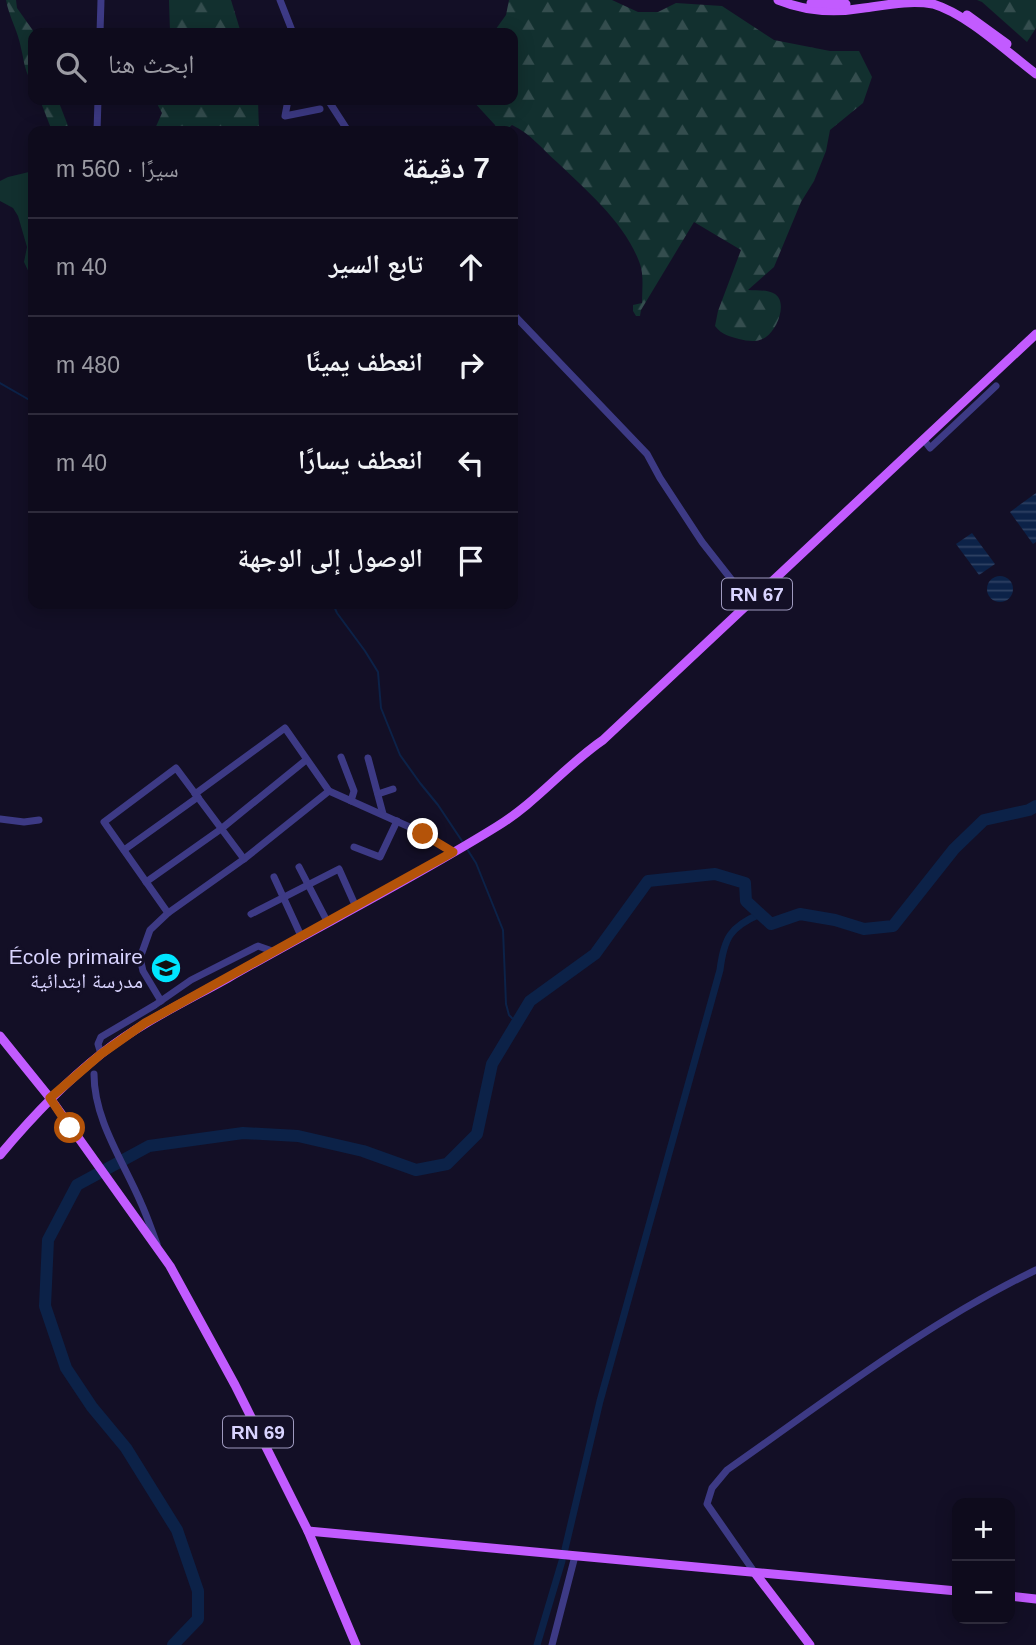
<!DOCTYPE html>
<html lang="ar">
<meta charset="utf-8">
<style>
:root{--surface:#0e0b1c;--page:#171425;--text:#f1f3f6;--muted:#9b9ba3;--line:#2e2b3b}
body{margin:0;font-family:Arial,"Noto Naskh Arabic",sans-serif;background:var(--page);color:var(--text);direction:rtl}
.controls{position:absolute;right:21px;bottom:21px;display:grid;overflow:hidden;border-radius:14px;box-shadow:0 4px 18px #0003}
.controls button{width:63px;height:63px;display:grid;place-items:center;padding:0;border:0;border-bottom:2px solid var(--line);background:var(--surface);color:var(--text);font:35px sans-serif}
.stop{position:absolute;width:21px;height:21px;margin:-16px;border:5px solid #b45309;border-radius:50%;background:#fff}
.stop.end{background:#b45309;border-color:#fff;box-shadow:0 2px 7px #0008}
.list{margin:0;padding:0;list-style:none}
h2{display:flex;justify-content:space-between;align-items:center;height:91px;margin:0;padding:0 28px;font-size:30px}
h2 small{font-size:23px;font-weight:400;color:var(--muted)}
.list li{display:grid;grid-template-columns:46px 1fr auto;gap:21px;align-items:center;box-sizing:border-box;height:98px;padding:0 28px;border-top:2px solid var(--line)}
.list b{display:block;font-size:26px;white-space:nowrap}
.list em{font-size:23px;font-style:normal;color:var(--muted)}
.icon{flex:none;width:38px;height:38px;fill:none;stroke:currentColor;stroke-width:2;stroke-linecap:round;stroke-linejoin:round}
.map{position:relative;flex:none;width:1036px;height:1645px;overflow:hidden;direction:ltr}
.search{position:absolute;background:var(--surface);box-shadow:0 4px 18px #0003;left:28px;top:28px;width:490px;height:77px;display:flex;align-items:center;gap:18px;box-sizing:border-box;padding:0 24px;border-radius:14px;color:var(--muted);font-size:26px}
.panel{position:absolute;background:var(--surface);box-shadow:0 4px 18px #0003;left:28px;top:126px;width:490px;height:483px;border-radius:14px;direction:rtl}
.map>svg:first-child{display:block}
</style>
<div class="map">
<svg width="1036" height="1645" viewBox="0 0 1036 1645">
<defs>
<pattern id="forest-firs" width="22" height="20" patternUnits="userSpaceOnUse" patternTransform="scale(1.75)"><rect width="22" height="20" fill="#12302f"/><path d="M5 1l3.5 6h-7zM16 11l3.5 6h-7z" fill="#344d4e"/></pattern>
<pattern id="water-rules" width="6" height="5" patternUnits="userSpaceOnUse" patternTransform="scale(1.75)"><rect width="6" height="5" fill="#0c2248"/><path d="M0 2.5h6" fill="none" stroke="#2f4163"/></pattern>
</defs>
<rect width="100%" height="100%" fill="#130f26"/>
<polygon fill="#12302f" points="33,171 33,281 24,262 27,247 18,216 13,208 0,201 0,181 8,177"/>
<g fill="url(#forest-firs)">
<path d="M6,0H16L17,8L34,32L33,85C24,69 25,65 21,48C18,31 9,17 6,0Z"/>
<polygon points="169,0 231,0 241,33 170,33"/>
<path d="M509,0H612L638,12H658L676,3L722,6L774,40L830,51H859L872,77L863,103L830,130L826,151L814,181L801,202L774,267L748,290C757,291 767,289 775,294C788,303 777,330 766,337C757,343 748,341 739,339C729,336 722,335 715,326L718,311L741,250L694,222L641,310L640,316H636L633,311V305L642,303C642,290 644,276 640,264C626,224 588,192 558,163C543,150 530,133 512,125L505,131H497L495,125L472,100H513V33H493L506,15Z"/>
<polygon points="977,0 1036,0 1036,28 1027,42 982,2"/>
<polygon points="40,100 58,100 70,131 52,131"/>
<polygon points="155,100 258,100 259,131 154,131 162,113"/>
</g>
<g fill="url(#water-rules)">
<polygon points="1036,493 1036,542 1033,544 1010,512"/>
<polygon points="972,533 995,564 979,575 956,544"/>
<circle cx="1000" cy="589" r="13"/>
</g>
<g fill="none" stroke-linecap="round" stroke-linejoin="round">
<g stroke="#0c2248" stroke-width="2">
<polyline points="0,383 33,402"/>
<polyline points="333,604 337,613 365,651 378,672 381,708 400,755 420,783 438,805 462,841"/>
<polyline points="467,849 476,863 503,930 506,1004 509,1015 517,1023"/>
</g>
<g stroke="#0c2248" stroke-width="7">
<path d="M565,1549L600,1401L720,970C724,938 730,927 760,914"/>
<polyline points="537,1645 562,1561"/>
</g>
<polyline stroke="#0c2248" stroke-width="12" points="173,1645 198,1619 198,1591 177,1530 126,1448 92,1407 66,1368 45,1306 48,1240 77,1185 149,1146 243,1133 298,1136 363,1151 416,1170 447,1164 477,1134 492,1064 530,1001 595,954 648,881 715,874 745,883 746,901 771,924 800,914 835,920 864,929 893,926 954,849 984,820 1029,810 1036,806"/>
<g stroke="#3d3a85" stroke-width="7">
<polyline points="280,0 293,33"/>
<polyline points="100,33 101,0"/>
<polyline points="288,100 285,116 320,109"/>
<polyline points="328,100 348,131"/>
<polyline points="97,131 98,100"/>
<polyline points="513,314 647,454 660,478 702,542 749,602"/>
<polyline points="924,440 930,448 996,386"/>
<polyline points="341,757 354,791 351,801"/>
<polyline points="368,758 383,814"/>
<polyline points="195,794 285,728 329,791 423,833 453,853"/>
<polyline points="378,794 393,789"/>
<polyline points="0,819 24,822 39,820"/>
<polyline points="354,847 380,857 397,821"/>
<polyline points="124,850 198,797"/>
<polyline points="299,867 328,923"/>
<polyline points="274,877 302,938"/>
<polyline points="146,882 221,829 306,760"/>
<polyline points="168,913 104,822 176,768 244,859"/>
<polyline points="251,914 339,869 356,907"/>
<polyline points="161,1001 143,971 140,958 150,930 168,913 244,859 329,791"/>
<polyline points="101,1054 98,1044 101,1037 155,1005 191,980 258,946 275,952"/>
<path d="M94,1074C94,1120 123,1161 141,1203C147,1216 152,1231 157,1244"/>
<path d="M755,1573L707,1504L712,1488L727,1470C827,1400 926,1323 1036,1270"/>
<polyline points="552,1645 575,1556"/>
</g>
<g stroke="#c25bff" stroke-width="9">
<path d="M778,0C805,11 835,13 864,8C886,5 910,0 933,4C967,14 1007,52 1036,74"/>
<polyline points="811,3 846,4"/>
<polyline points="967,15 1007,44"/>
<polyline points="0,1036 50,1098 170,1266 235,1385 308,1531 356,1645"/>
<path d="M0,1155C31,1118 63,1084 101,1054C140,1023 185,1002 228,978C317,927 409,881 496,827C536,803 565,766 603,740L1036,334"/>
<polyline points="308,1531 957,1591"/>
<polyline points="755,1573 810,1645"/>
<polyline points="1010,1596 1036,1599"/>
</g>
</g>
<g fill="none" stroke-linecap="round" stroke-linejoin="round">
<polyline stroke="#b45309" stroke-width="9" points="70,1128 50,1098 101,1054 145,1023 453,852 423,834"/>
</g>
<defs>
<g id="school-disc" transform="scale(1.575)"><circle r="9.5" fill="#00e5ff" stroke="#130f26"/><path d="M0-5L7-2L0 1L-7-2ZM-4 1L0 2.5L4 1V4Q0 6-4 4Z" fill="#111"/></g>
</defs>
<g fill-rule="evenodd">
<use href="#school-disc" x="166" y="968"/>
</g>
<g text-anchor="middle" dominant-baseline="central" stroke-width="6" stroke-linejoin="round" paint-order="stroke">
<g fill="#130f26" stroke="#9e99be" stroke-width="2">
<rect x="722" y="578.5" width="70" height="31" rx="5"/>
<rect x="223" y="1416.5" width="70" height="31" rx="5"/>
</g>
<g font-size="19" font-weight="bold" fill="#d9d4ff">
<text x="757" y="594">RN 67</text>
<text x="258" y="1432">RN 69</text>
</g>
<g font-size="21" fill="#d9d4ff" stroke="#130f26" text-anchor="end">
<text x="143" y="956">École primaire<tspan x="143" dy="24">مدرسة ابتدائية</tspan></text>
</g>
</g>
</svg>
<div class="controls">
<button>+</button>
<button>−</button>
</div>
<div class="stop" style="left:70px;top:1128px"></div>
<div class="stop end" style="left:423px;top:834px"></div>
<div class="search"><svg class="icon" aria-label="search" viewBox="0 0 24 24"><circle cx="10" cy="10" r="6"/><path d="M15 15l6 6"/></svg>ابحث هنا</div>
<section class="panel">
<h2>7 دقيقة<small>سيرًا · 560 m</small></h2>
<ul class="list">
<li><svg class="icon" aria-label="ahead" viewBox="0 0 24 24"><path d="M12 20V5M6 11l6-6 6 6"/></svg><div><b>تابع السير</b></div><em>40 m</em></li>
<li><svg class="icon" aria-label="right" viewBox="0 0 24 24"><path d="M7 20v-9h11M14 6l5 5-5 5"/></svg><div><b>انعطف يمينًا</b></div><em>480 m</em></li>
<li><svg class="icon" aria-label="left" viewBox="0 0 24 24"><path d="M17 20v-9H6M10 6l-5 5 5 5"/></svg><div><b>انعطف يسارًا</b></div><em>40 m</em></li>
<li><svg class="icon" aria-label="arrive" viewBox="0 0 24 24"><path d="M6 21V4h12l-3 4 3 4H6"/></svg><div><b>الوصول إلى الوجهة</b></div></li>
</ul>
</section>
</div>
